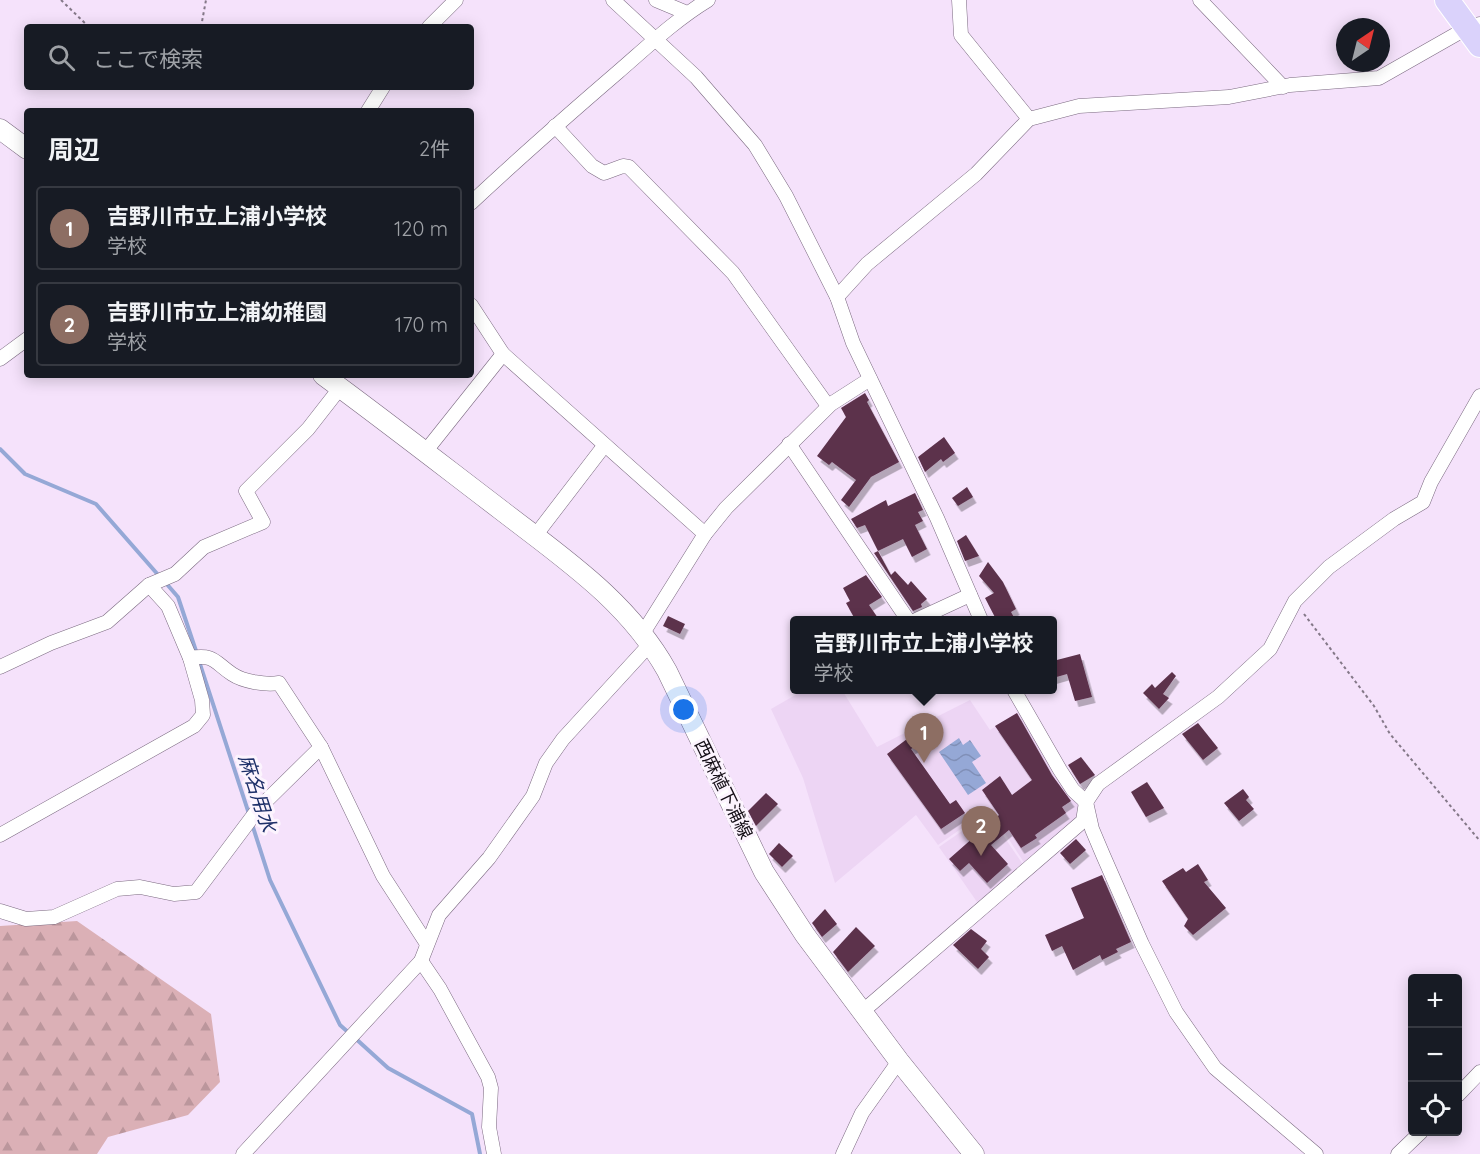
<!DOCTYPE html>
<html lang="ja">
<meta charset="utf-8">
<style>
:root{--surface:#171b24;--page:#20242c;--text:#f1f3f6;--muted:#9ea1a6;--line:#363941;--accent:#907015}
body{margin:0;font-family:Quicksand,"Noto Sans JP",sans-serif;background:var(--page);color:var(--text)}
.controls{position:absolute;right:18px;bottom:18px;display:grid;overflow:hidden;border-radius:6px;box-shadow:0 3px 15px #0003}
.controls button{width:54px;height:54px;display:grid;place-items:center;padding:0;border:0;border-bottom:2px solid var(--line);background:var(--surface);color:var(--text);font:30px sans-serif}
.compass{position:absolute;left:1336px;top:18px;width:54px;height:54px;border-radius:50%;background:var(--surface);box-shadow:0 3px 15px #0003;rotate:35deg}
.you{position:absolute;left:684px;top:710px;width:21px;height:21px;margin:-15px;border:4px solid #fff;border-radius:50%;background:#1a73e8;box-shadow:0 0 0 9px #1a73e833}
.badge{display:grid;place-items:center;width:39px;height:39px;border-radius:50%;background:var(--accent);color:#fff;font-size:20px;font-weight:700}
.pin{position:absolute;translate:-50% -50px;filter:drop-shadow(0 2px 3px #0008)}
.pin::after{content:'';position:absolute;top:32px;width:21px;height:18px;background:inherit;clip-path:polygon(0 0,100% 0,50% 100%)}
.popup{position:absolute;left:790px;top:616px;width:267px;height:78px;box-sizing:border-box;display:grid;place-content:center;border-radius:6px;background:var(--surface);filter:drop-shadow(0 2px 4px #0005);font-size:20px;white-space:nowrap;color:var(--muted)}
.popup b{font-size:22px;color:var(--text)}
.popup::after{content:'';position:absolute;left:50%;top:100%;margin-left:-12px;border:12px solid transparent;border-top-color:var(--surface)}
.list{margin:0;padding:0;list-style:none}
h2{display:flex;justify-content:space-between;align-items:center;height:78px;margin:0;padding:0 24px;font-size:26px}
h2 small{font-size:20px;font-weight:400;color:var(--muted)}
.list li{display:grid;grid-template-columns:39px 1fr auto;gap:18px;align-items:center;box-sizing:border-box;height:84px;margin:0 12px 12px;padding:0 12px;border:2px solid var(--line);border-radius:6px}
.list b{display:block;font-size:22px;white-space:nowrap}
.list p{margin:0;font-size:20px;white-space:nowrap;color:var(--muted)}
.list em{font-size:20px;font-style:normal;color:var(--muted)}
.icon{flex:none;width:33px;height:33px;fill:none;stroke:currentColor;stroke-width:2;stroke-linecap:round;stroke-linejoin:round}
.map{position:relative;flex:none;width:1480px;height:1154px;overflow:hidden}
.search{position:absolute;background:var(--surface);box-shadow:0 3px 15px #0003;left:24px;top:24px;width:450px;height:66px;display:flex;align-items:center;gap:15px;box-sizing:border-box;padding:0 21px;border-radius:6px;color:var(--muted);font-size:22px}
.panel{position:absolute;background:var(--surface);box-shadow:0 3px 15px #0003;left:24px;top:108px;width:450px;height:270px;border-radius:6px}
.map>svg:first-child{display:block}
</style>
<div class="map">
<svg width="1480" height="1154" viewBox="0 0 1480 1154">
<defs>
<pattern id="forest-firs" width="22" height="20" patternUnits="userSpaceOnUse" patternTransform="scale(1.5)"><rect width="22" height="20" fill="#dbb0b6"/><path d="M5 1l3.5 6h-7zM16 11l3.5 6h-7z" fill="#bb969c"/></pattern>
<pattern id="water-waves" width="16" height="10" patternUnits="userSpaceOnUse" patternTransform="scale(1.5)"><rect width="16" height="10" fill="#95a8d6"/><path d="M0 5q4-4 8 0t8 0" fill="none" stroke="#808fb7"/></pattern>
<filter id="shadow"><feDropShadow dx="3.5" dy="6" stdDeviation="0" flood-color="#0004"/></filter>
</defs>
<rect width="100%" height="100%" fill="#f5e2fb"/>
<g fill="#edd5f4">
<polygon points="804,690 842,690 877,747 970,700 990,730 1021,710 1083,813 1025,864 989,809 938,845 916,815 835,883 803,778 771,709"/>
<polygon points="988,813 1024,866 977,902 939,847"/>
</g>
<polygon fill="url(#forest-firs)" points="77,921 211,1014 220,1082 188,1115 108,1137 97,1154 0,1154 0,926"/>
<polygon fill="url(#water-waves)" points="959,738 963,745 970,740 981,756 972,762 986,783 968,795 939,752"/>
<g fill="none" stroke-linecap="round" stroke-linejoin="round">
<g stroke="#95a8d6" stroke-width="4">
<polyline points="0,449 25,474 96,504 160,577"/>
<polyline points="165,582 178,597 197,654"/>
<polyline points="199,661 249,814"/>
<polyline points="252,824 270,880 340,1025 349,1033"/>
<polyline points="355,1038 388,1068 472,1114 480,1154"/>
</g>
</g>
<g fill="#5c324b" filter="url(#shadow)">
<polygon points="865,393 869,400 867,402 899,462 871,477 849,507 841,500 856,480 832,462 829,465 817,456 846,417 841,408"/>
<polygon points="944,437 955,453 943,462 941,459 925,472 918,457"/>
<polygon points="967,487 973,497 958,506 952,498"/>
<polygon points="915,493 923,510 918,512 923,521 915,525 927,549 912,557 903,539 878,551 865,525 857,528 851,519 886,500 888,506"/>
<polygon points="966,535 979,556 965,561 957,541"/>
<polygon points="878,551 891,575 895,571 908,585 911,581 927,599 921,604 922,607 913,611 874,553"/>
<polygon points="988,562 1003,582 1016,609 1011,612 1016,621 997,621 985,598 994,593 979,576"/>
<polygon points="866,575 882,597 869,605 880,621 856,621 846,603 850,601 843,588"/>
<polygon points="668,616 685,624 680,634 663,626"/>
<polygon points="1080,654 1092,697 1075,701 1067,674 1053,678 1053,661"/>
<polygon points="1172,672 1176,676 1163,694 1169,698 1159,709 1143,693 1152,684 1155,688"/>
<polygon points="1017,713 1052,775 1071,801 1062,807 1066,813 1035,835 1037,838 1021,848 1009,830 991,845 1008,864 987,883 969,863 960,871 949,859 999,815 982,790 1000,776 1012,795 1032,780 995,726"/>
<polygon points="1198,723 1218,748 1203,760 1182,734"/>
<polygon points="911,736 917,745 911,749 950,804 956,800 965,813 941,829 887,754"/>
<polygon points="1081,757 1095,775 1080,784 1068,765"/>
<polygon points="1147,782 1164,808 1146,817 1131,792"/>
<polygon points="1243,789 1249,797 1246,800 1254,809 1239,821 1224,803"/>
<polygon points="766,793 778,804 756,826 748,811"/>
<polygon points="1076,839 1086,850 1070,864 1060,853"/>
<polygon points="779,843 793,856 782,867 769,854"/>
<polygon points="1198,864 1208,880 1204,882 1226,908 1193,935 1184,926 1188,919 1162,881 1183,868 1186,872"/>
<polygon points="1102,875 1131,942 1116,949 1118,952 1102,960 1100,955 1073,970 1062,946 1052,951 1045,935 1084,918 1071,888"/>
<polygon points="825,909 837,924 822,937 812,923"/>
<polygon points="856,927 875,946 848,972 833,952"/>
<polygon points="971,929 987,941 981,949 989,957 978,969 953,945"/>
</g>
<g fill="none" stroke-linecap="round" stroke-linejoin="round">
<g stroke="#7b6a80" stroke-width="15">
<g id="minor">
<polyline points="613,0 696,77 755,145 786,196 837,297 853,343 937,518 981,620"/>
<polyline points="656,0 687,13"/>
<polyline points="959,0 961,35 1029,119"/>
<polyline points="1200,0 1283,87"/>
<polyline points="429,27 456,0"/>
<polyline points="368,111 383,87"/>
<polyline points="555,126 592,166 604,173 623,166 629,167 733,273 828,406"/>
<path d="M471,203C519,158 568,115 618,72C647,47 675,20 708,0"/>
<polyline points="837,297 867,264 976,174 1029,119 1079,106 1229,97 1290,85 1379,78 1467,28 1480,24"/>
<polyline points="471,305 503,354 705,534"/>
<polyline points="0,359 27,339"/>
<polyline points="789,444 908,620"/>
<polyline points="425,452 503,354"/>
<polyline points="535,536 604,446"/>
<polyline points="916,620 970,595"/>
<polyline points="643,633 705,534 726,508 831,404 870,379"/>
<path d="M190,658C215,654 214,662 232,674C244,682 266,685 279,683L321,747L383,876L427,944"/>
<polyline points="0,667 51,643 107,622 149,585 175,574 204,547 263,522 246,491 308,429 340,388"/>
<polyline points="1014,690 1060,770 1073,790 1086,802 1092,829 1103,855 1142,944 1176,1012 1215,1068 1316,1154"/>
<polyline points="0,835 194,726 203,715 202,700 190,658 168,606 149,585"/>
<polyline points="0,911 26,919 54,917 117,889 140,887 174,894 196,892 259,808 321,747"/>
<polyline points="421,961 440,989 488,1077 491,1088 489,1127 494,1154"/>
<polyline points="863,1011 1083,821 1086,802 1098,784 1218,697 1270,649 1295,601 1329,567 1394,519 1423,502 1431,482 1480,396"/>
<polyline points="1458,1095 1480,1072"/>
<polyline points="243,1154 421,961 439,915 489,858 533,796 546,763 563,739 651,643"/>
<polyline points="843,1154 862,1113 899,1061"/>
<polyline points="1398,1154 1421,1132"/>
</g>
</g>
<g stroke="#7b6a80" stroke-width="21">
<g id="secondary">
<polyline points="0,129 27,149"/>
<path d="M323,375C383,419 442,465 501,510C563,558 628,601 667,671L764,872L805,935L899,1061L974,1154"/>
</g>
</g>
<g stroke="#fff" stroke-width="26">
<polyline id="trunk" points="1447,0 1480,45"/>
</g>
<g stroke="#847888" stroke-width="2" stroke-dasharray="3 3" stroke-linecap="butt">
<polyline points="61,0 89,27"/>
<polyline points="201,27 206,0"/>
<polyline points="1304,614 1374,706 1390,734 1480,841"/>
</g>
<use href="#minor" stroke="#fff" stroke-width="14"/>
<use href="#secondary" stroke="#fff" stroke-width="20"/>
<use href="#trunk" stroke="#dad2fb" stroke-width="24"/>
</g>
<g text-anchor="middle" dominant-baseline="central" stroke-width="6" stroke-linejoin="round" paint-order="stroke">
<g font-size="18" fill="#150f17" stroke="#fcf4fe">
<text transform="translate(724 789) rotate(64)">西麻植下浦線</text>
</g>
<g font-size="20" font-style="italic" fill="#1f316a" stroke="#fcf4fe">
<text transform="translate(258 793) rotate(72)">麻名用水</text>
</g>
</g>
</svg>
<div class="controls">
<button>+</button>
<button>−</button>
<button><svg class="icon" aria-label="locate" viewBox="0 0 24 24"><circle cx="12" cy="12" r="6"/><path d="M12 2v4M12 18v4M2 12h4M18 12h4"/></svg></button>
</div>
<svg class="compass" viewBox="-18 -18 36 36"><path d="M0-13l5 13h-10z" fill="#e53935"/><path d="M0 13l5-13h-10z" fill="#9ea1a6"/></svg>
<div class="you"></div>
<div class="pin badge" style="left:924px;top:763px;background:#8d6e63">1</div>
<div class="popup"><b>吉野川市立上浦小学校</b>学校</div>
<div class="pin badge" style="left:981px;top:856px;background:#8d6e63">2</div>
<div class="search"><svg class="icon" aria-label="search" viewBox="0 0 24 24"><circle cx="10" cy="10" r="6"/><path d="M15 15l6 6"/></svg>ここで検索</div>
<section class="panel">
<h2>周辺<small>2件</small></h2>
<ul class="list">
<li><span class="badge" style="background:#8d6e63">1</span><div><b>吉野川市立上浦小学校</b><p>学校</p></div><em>120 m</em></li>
<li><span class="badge" style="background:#8d6e63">2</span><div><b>吉野川市立上浦幼稚園</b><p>学校</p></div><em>170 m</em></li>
</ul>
</section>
</div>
